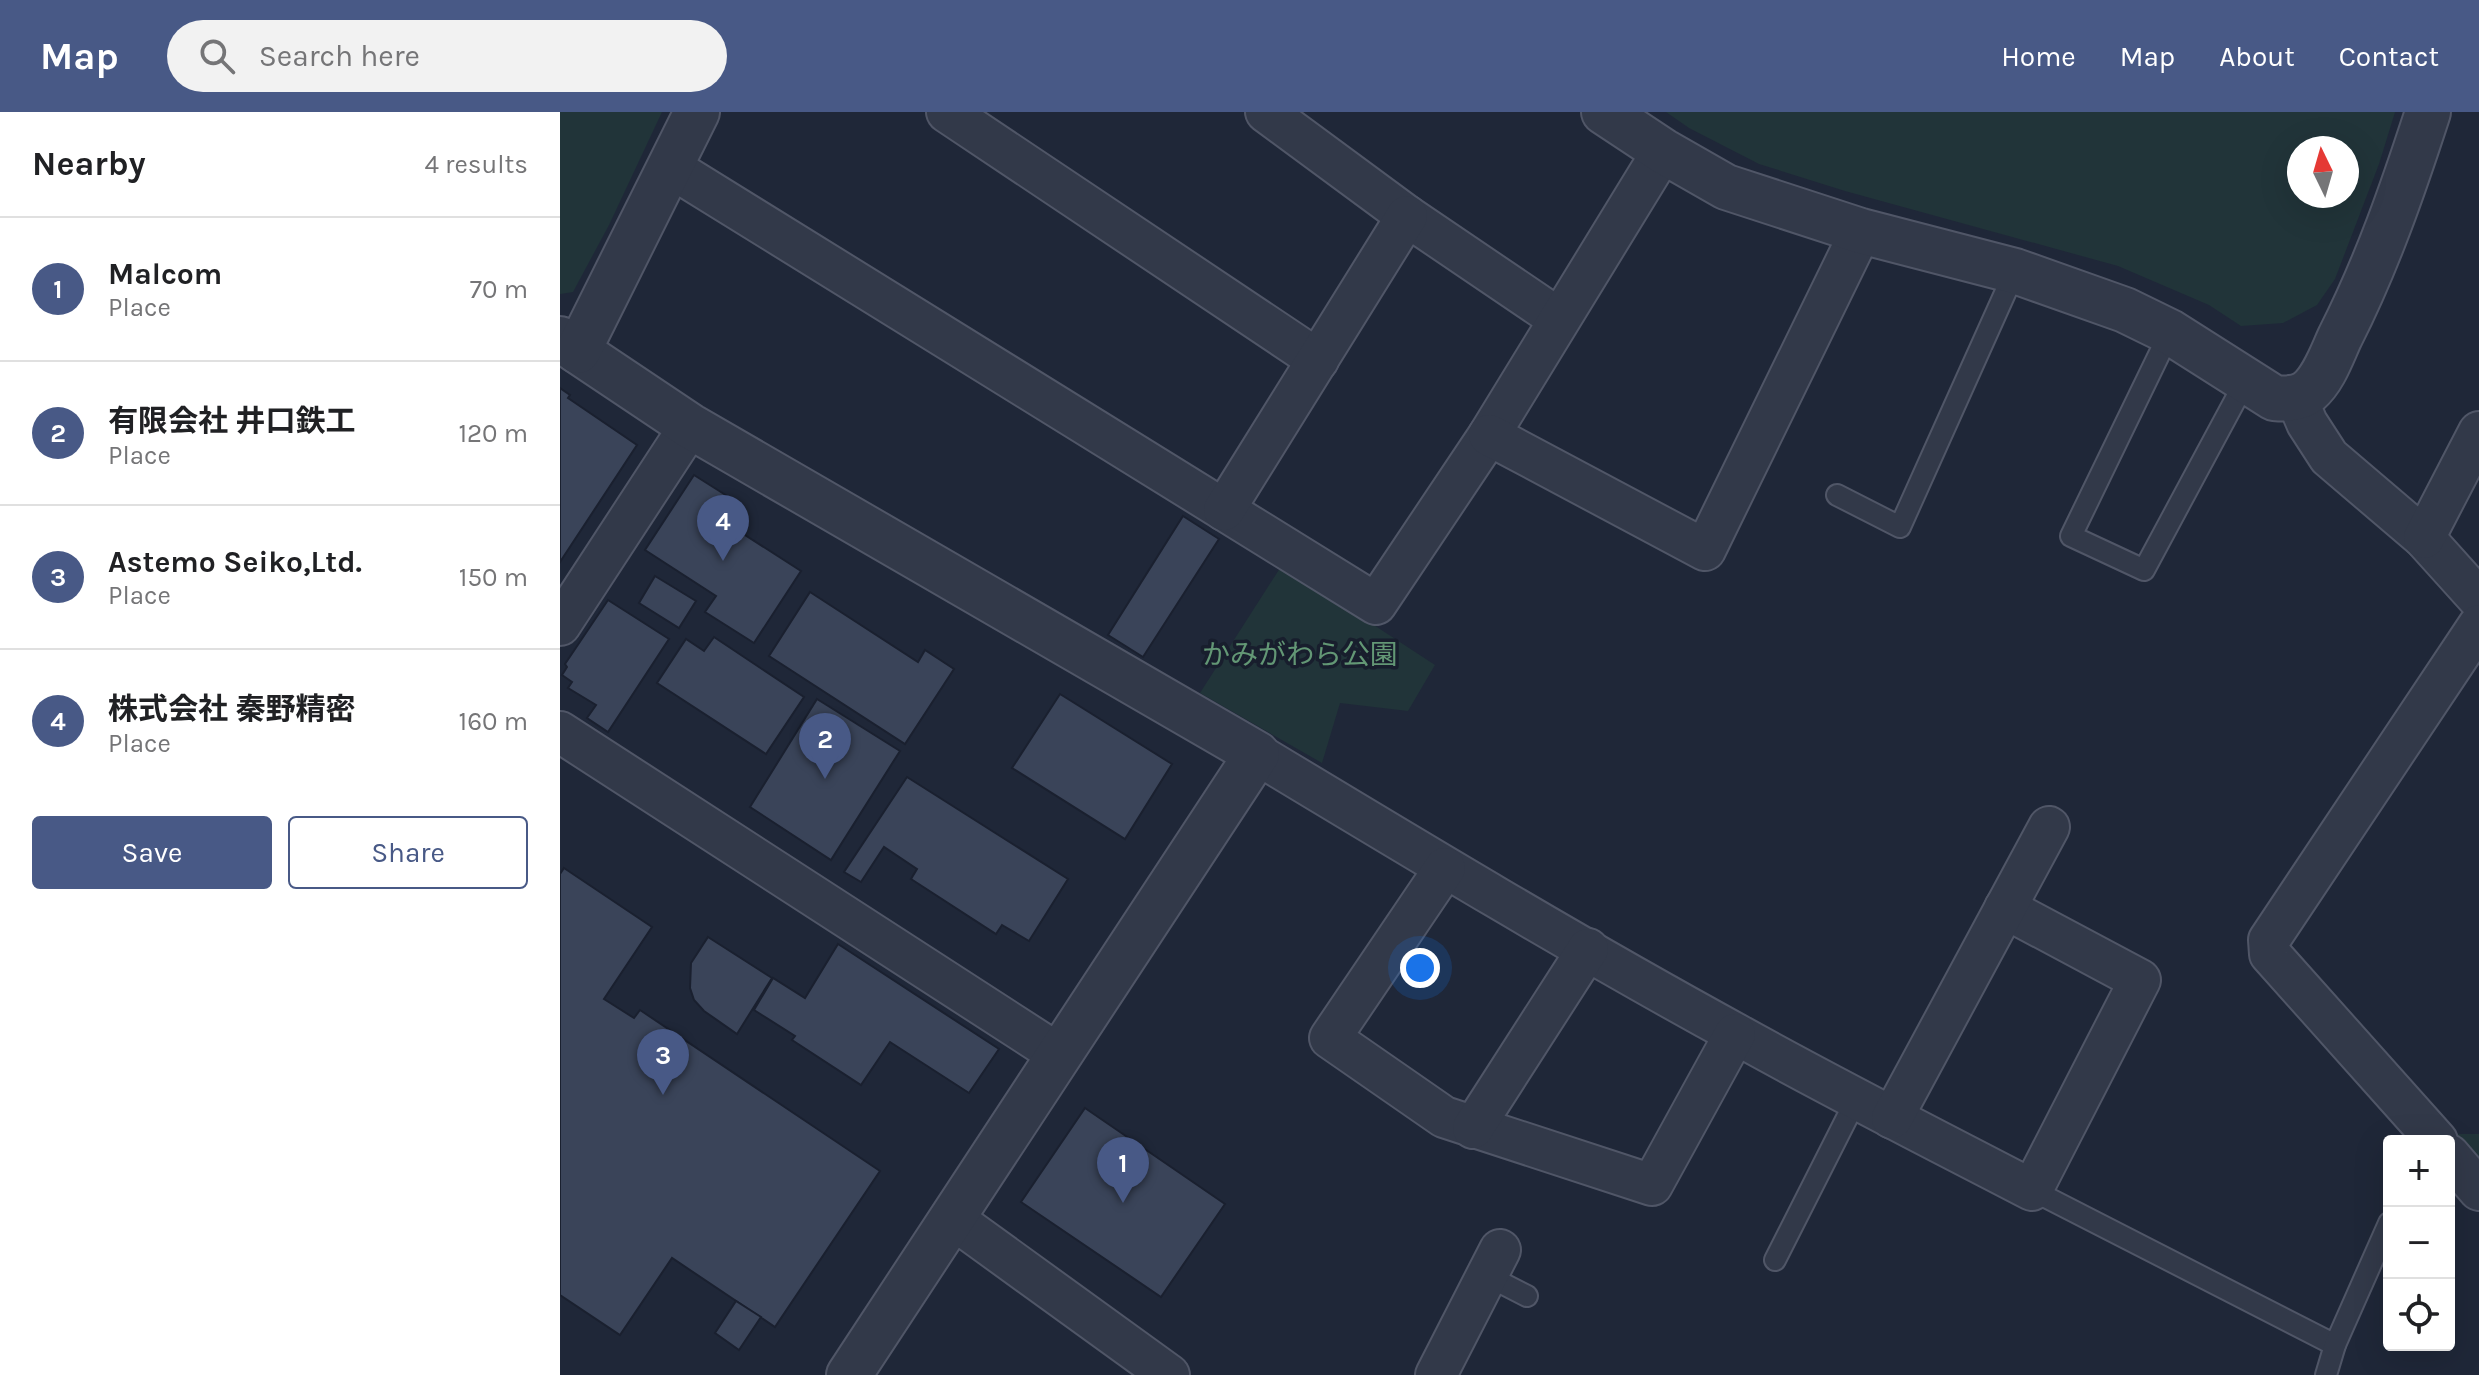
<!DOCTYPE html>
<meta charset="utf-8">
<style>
:root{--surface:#fff;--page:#f2f2f2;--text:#202124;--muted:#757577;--line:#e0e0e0;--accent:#485986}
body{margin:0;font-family:Karla,"Noto Sans JP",sans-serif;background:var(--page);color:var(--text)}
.controls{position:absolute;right:24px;bottom:24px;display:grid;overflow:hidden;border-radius:8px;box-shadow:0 8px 32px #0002}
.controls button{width:72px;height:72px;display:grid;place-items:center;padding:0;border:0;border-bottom:2px solid var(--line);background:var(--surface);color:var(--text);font:40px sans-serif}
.compass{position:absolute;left:1727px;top:24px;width:72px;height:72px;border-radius:50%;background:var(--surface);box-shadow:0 8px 32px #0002;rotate:355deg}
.you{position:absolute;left:860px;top:856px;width:28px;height:28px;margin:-20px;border:6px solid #fff;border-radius:50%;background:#1a73e8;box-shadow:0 0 0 12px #1a73e833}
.badge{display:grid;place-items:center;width:52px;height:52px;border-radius:50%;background:var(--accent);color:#fff;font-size:26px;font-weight:700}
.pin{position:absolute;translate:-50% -66px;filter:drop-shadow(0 2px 4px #0008)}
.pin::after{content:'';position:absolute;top:42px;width:28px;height:24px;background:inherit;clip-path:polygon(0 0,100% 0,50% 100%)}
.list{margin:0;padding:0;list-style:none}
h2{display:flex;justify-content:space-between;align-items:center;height:104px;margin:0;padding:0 32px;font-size:34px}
h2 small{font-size:26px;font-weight:400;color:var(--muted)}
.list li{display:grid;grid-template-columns:52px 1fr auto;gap:24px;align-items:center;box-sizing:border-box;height:144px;padding:0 32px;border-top:2px solid var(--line)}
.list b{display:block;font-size:30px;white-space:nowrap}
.list p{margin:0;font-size:26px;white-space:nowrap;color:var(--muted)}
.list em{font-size:26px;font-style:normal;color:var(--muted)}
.actions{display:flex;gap:16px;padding:24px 32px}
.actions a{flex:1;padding:18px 0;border:2px solid var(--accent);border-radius:8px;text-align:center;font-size:28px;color:var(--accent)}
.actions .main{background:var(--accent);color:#fff}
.icon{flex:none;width:44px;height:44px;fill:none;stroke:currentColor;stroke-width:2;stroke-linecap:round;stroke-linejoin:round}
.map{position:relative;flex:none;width:1919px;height:1263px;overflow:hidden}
header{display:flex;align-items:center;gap:48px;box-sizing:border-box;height:112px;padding:0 40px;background:var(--accent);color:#fff}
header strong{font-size:38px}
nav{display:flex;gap:44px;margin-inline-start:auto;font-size:28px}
.search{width:560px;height:72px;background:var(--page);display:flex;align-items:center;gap:20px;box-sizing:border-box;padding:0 28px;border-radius:44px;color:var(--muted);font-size:30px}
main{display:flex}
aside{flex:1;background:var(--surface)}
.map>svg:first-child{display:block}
</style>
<header>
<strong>Map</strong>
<div class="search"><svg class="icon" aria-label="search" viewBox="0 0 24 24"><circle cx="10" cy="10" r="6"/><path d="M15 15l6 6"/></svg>Search here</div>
<nav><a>Home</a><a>Map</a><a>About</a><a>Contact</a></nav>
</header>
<main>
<aside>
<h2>Nearby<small>4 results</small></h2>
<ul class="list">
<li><span class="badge">1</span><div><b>Malcom</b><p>Place</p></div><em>70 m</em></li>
<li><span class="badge">2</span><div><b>有限会社 井口鉄工</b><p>Place</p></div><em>120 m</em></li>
<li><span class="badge">3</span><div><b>Astemo Seiko,Ltd.</b><p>Place</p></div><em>150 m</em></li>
<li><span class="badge">4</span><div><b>株式会社 秦野精密</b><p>Place</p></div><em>160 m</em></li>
</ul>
<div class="actions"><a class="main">Save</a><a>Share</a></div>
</aside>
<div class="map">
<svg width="1919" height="1263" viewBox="0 0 1919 1263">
<rect width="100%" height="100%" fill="#1f2738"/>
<g fill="#213439" fill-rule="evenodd">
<polygon points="0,0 102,0 49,113 13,180 0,182"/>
<path d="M1106,0H1835L1819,52L1775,167L1757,193L1723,211L1681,214L1649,193L1558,154L1285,79L1199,52L1129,16ZM1739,36H1787V84H1739Z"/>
<polygon points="722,453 875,553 848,599 780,591 762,651 640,581"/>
<polygon points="1890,1022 1919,1022 1919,1058"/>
</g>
<g fill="#3a4459" stroke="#1a202f" stroke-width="2">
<polygon points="0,276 10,283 8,286 77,333 0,450"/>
<polygon points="134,363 183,394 171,414 241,459 194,531 145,500 156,484 85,438"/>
<polygon points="623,404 659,427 583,545 548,523"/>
<polygon points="95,464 136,489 119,516 79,491"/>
<polygon points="250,480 358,550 365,538 394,557 345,632 209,544"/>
<polygon points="48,488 109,527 48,620 27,606 36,593 8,576 12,570 2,563 7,555 5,552"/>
<polygon points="154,525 244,585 206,642 97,571 126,527 144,539"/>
<polygon points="500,582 612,652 565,727 452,656"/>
<polygon points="257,587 340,639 271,748 190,695"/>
<polygon points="347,665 508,767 469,829 442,813 436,822 351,767 357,757 324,735 301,770 284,760"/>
<polygon points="4,756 92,815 44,887 74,906 80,898 320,1059 215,1215 112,1146 60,1223 0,1183 0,762"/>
<polygon points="148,825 212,866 177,922 144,899 134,888 130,876 131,851"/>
<polygon points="278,832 439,937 409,981 330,930 301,973 232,928 235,924 194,898 213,866 245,886"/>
<polygon points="525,996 665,1092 601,1185 461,1090"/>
<polygon points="176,1189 201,1205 179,1238 155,1221"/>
</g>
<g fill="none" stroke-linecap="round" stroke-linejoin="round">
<g stroke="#505667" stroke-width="24">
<g id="service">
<polyline points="1610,220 1511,424 1584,458 1685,270"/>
<polyline points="1277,383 1340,415 1455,159"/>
<polyline points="1472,1078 1775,1233"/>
<polyline points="1215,1148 1296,988"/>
<polyline points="928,1164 967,1184"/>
<polyline points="1766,1263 1775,1233 1829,1111"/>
</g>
</g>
<g stroke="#505667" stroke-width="44">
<g id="minor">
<polyline points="387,0 758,248"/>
<polyline points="706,0 847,104 999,207"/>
<polyline points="110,55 816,492 929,323 1103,39"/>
<polyline points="1736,285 1747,311 1769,345 1864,426 1919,487"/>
<polyline points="929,323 1145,438 1301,119"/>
<polyline points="664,398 847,104"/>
<polyline points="1864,426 1919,320"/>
<polyline points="0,513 130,314"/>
<polyline points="0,620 498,942"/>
<path d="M697,642C856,738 1015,834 1178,923C1275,977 1374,1027 1472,1078L1580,868L1445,796"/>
<polyline points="885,756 770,926 884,1005 1092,1073 1175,922"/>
<polyline points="1332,1006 1489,715"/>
<polyline points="913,1016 1028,837"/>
<polyline points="1877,1029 1710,842 1709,828 1919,513"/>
<polyline points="1889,1043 1919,1078"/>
<polyline points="392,1106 609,1263"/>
<polyline points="876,1263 940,1138"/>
</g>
</g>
<g stroke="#505667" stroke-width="48">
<g id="tertiary">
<path d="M1044,0L1103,39L1166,75L1301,119L1455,159L1565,198L1610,220L1714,286C1726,287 1739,287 1749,279C1764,266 1772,242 1780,225C1817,152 1843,77 1868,0"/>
<polyline points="0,227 130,314 697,642 289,1263"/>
<polyline points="18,239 137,0"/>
</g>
</g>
<use href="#service" stroke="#323949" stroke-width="20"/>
<use href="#minor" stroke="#323949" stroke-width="40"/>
<use href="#tertiary" stroke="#323949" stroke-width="44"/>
</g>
<g text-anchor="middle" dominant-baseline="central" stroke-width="7" stroke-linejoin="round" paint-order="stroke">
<g font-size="28" fill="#639775" stroke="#181e2d">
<text x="740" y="542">かみがわら公園</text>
</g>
</g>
</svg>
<div class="controls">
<button>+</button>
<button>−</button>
<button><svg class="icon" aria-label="locate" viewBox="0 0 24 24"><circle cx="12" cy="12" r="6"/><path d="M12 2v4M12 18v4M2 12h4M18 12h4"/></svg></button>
</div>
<svg class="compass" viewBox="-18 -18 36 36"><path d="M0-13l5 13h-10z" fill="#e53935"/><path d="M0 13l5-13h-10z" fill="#757577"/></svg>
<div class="you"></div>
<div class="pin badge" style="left:563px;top:1091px">1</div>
<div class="pin badge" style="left:265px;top:667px">2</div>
<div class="pin badge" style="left:103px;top:983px">3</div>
<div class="pin badge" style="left:163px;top:449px">4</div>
</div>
</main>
